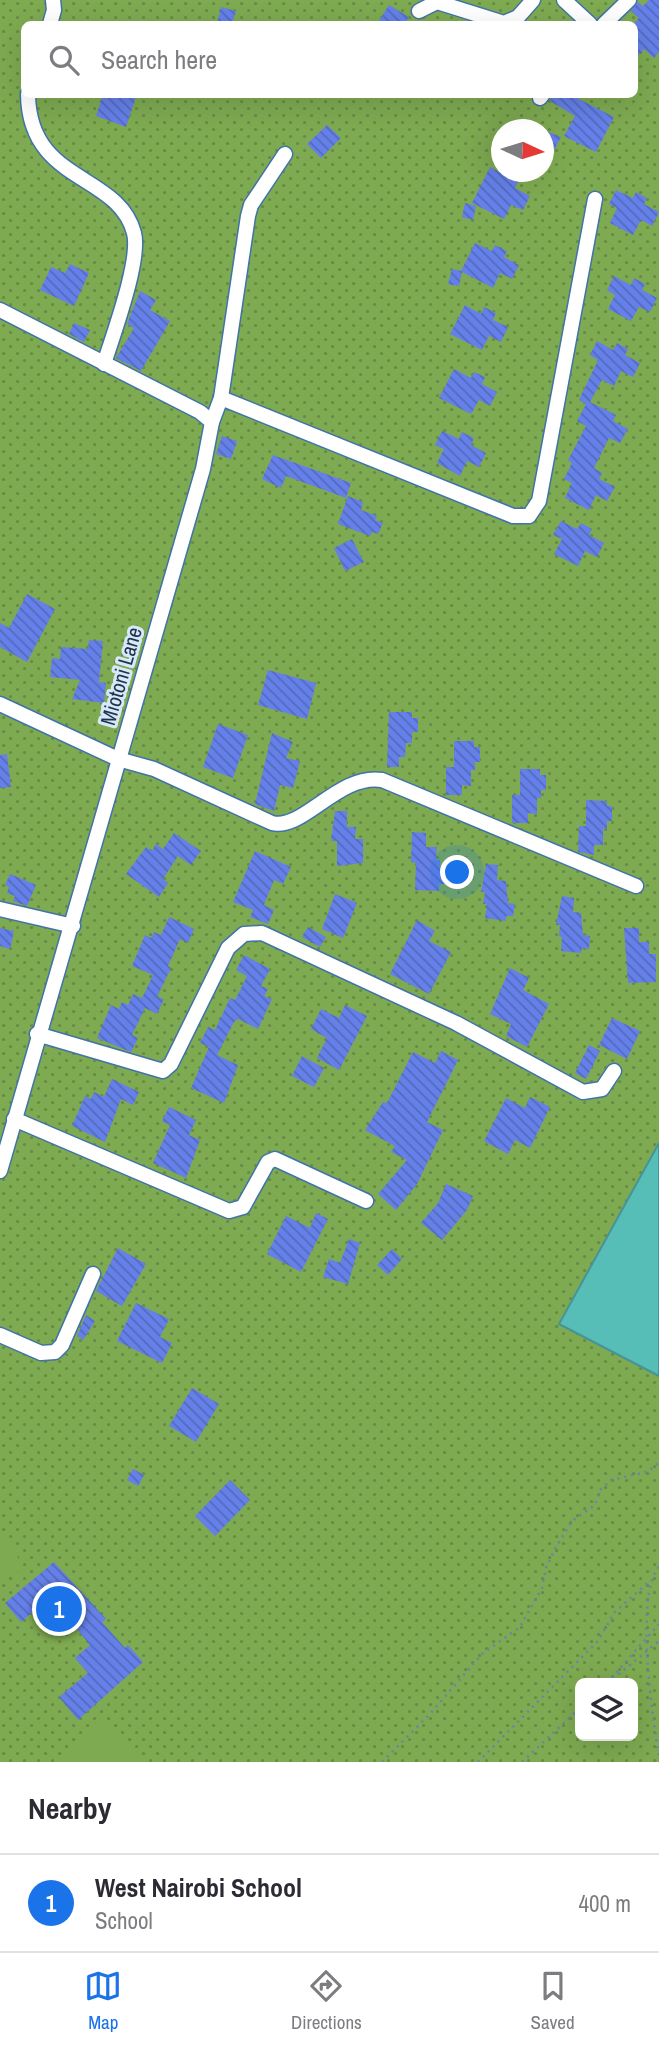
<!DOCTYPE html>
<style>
:root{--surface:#fff;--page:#f7f7f7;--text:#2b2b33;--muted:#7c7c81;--line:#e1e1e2;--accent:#1a73e8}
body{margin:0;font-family:"Archivo Narrow",sans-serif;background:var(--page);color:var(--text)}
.controls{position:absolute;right:21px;bottom:21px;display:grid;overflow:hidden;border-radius:10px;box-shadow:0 7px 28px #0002}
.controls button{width:63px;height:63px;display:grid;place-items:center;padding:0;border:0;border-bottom:2px solid var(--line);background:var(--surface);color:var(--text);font:35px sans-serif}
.compass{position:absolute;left:491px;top:119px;width:63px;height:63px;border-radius:50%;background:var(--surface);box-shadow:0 7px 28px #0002;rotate:94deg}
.you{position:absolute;left:458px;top:873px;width:24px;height:24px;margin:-18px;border:5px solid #fff;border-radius:50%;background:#1a73e8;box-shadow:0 0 0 10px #1a73e833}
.badge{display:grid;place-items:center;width:46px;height:46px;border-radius:50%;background:var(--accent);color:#fff;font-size:23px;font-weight:700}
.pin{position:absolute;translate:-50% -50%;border:4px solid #fff;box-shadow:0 2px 7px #0006}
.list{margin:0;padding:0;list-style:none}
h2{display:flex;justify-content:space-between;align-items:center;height:91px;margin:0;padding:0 28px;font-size:30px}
h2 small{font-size:23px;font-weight:400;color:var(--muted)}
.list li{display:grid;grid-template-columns:46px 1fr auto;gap:21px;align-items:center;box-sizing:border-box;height:98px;padding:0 28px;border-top:2px solid var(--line)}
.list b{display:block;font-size:26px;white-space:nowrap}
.list p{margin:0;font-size:23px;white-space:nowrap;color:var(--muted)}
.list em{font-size:23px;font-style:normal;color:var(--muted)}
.icon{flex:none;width:38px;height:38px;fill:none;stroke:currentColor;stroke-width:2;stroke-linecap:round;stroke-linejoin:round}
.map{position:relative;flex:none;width:659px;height:1762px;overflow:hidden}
.search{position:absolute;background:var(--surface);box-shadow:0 7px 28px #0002;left:21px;right:21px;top:21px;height:77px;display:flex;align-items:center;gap:18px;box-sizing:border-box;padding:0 24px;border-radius:10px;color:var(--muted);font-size:26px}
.sheet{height:189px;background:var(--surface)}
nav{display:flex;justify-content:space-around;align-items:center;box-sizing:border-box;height:98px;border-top:2px solid var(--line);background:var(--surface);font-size:19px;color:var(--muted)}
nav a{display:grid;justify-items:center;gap:4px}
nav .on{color:var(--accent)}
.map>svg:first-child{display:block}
</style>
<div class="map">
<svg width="659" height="1762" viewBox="0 0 659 1762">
<defs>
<pattern id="park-dots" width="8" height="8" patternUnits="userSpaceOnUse" patternTransform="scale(1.75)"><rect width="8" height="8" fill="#7eaa51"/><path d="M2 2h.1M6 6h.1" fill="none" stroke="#678b45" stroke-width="1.8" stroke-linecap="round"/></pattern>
<pattern id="building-back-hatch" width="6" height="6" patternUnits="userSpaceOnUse" patternTransform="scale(1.75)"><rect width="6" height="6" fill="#6580e8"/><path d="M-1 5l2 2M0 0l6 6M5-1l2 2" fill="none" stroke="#536abe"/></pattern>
</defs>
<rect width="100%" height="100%" fill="#9fc9f7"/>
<path fill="url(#park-dots)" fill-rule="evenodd" d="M0,0H659V1762H0ZM24,24H634V94H24ZM502,130H544V172H502ZM580,1683H633V1736H580Z"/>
<g fill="#7eaa51">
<polygon points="8,1533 23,1570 0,1582 0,1538"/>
<polygon points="99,1721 145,1762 63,1762"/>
</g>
<polygon fill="#56bdb7" stroke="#469497" stroke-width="2" points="659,1143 659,1376 559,1324"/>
<g fill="url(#building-back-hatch)">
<polygon points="649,0 659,0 659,52 654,58 644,49 634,60 634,23 639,18 631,11 638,2 643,6"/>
<polygon points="389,5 409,17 404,24 377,24"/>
<polygon points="221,7 236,11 232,24 217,24"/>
<polygon points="103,94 137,94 126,127 96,116"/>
<polygon points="553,94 569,94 614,117 596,152 564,136 575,116 550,101"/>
<polygon points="327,125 341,138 321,158 307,144"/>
<polygon points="543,130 561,137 543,171"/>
<polygon points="490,167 518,182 515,188 530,196 523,210 511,205 504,219 472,203"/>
<polygon points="616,190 633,198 636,192 647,198 644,204 659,212 652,226 641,220 633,235 610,223 617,208 609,204"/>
<polygon points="465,203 476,206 473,220 462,217"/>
<polygon points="475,243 492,251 495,245 507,251 504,257 519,265 512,279 500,273 493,288 462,272 459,286 448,284 452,269 461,271"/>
<polygon points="70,264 89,273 74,306 40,290 51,267 65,273"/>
<polygon points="614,276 631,285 634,278 645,284 642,290 657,298 650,312 639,307 631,321 608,309 615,295 607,290"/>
<polygon points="140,291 156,300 150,310 170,321 141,371 116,358 134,328 127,324"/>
<polygon points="465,305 481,314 484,307 496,313 493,320 508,327 501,342 489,336 482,350 450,334"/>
<polygon points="74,323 90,330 84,342 69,334"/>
<polygon points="597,341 613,350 617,343 628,349 625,355 640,363 633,377 621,371 614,386 602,380 590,402 616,415 613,421 628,429 620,443 609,438 594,468 602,473 599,479 615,487 607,501 596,495 589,510 565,498 572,483 564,479 572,463 568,460 586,426 577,421 586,404 579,400 598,360 590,355"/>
<polygon points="454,369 471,378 474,372 485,377 482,384 497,392 490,406 479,400 471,414 439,398"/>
<polygon points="442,431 459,439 462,432 474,438 471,445 486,453 479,467 467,461 460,476 437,463 444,449 435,445"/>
<polygon points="222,436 237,441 231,459 216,454"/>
<polygon points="273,455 351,483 346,498 286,476 281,488 262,479"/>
<polygon points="348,496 363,502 361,510 377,516 375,520 383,523 378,534 372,532 370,536 338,524"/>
<polygon points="561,521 577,529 581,523 592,529 589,535 604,543 597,557 585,551 578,566 554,554 562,539 553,535"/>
<polygon points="352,539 364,562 345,571 334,548"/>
<polygon points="27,594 55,609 27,662 0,647 0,623 9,628"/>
<polygon points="89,640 103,641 99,682 106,683 104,703 72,699 80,680 50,677 52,658 60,659 61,647 88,649"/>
<polygon points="268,670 316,683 307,719 258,705"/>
<polygon points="389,712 412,712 412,718 418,718 418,732 412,732 412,743 406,743 405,757 399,757 399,767 387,767"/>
<polygon points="218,724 248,735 233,778 203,767"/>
<polygon points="272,733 293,742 286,758 300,761 293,788 280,785 274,811 255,804"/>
<polygon points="454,741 474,741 474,747 480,747 480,762 475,762 475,770 471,770 471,786 462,785 462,795 446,795 446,767 454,767"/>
<polygon points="7,754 11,787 0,788 0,755"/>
<polygon points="520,769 540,769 540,775 546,775 546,790 541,790 541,798 537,798 537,814 528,813 528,823 512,823 512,795 520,795"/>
<polygon points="586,800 607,801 607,806 612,806 612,821 607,821 607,829 603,829 603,845 594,845 594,855 578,852 579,826 586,826"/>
<polygon points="335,811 347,811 347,827 356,827 355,839 363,839 363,863 337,866 337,841 331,841"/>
<polygon points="412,832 426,833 426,847 437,847 436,860 440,860 440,869 445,869 445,884 439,884 439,891 415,890 416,863 411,862"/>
<polygon points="174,833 201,851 191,865 178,856 163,879 168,883 159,897 126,874 146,847 152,851 156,844 163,849"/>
<polygon points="255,851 291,867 283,884 274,880 264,905 274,910 268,924 250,917 253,910 233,902"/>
<polygon points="486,864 498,865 497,880 506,881 508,903 515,904 513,916 506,916 506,921 485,918 487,904 483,904 485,892 481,892"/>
<polygon points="10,874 36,885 27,906 13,901 15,896 7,893 9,887 5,885"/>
<polygon points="335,894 357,903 343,938 322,929"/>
<polygon points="562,896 574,898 573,912 581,913 583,935 590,936 589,949 582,948 581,953 561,951 562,937 559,936 560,925 556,925"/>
<polygon points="169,917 194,929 188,943 180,939 168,966 171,968 157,997 164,999 157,1014 145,1008 132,1035 138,1038 131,1052 97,1038 111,1005 119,1009 122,1002 128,1005 133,994 142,998 153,975 132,966 145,935 151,938 154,932 161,935"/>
<polygon points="417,920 435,931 429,941 451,952 429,994 390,974"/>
<polygon points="308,927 326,937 320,947 302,937"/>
<polygon points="0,928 14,931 10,949 0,946"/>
<polygon points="624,928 639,928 639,942 649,942 649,954 656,954 656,982 628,983"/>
<polygon points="244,955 270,969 261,986 268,989 264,996 272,999 258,1029 238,1019 234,1022 217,1055 238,1065 224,1103 191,1088 209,1047 200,1043 208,1027 215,1030 230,998 235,1000 247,976 236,970"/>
<polygon points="510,968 529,978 523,990 549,1004 527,1047 506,1036 511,1024 490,1014"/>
<polygon points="345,1005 367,1016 339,1070 317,1058 327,1038 311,1029 321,1009 339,1018"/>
<polygon points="612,1018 640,1031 627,1059 599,1045"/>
<polygon points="589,1045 600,1051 586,1079 575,1073"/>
<polygon points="441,1051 458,1060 427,1122 443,1130 417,1184 396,1210 378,1194 407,1160 391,1152 395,1146 365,1130 383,1102 387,1103 413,1052 435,1063"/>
<polygon points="302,1056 324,1068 314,1087 292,1076"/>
<polygon points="112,1079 139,1092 133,1105 121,1099 105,1142 72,1126 85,1096 91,1099 94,1092 104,1097"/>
<polygon points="530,1097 550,1107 530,1148 515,1140 508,1154 484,1141 506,1098 525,1108"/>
<polygon points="169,1107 196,1120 189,1135 200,1140 186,1178 153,1163 170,1125 162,1121"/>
<polygon points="446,1184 473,1196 467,1210 442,1240 421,1223 438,1203"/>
<polygon points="316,1213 328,1219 301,1272 267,1254 286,1216 310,1228"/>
<polygon points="349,1239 360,1243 348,1284 323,1277 329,1259 340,1263"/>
<polygon points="118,1248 146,1264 122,1306 96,1291"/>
<polygon points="392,1249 402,1259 388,1275 377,1265"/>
<polygon points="136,1303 169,1319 160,1337 172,1343 162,1363 117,1341"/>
<polygon points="86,1315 95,1321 83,1340 77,1336"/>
<polygon points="192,1388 219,1404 196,1442 169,1426"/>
<polygon points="133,1469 144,1475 138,1486 127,1480"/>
<polygon points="230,1480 250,1500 215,1536 195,1516"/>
<polygon points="54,1562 106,1619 102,1622 125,1648 128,1645 143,1662 78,1720 59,1697 88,1673 75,1658 90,1645 51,1597 21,1622 5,1603"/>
</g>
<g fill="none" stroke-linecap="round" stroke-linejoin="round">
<g stroke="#4073a7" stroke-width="17">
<g id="minor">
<polyline points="564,0 590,24"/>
<polyline points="419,11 437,2 504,23 518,17 533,0"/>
<polyline points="50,24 54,10 53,0"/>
<polyline points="604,24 629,0"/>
<path d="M28,94C29,184 118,172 134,233C141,260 113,335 104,364"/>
<polyline points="540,98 543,94"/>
<polyline points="0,310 200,412 212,422 203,469 0,1171"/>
<polyline points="221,398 513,516 529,516 539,501 595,199"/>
<polyline points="212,422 221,398 248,216 251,205 285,154"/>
<path d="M0,704L118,759L154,769L272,823C303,831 339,773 382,780L636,886"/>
<polyline points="0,909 73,926"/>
<polyline points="37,1034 163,1071 171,1064 228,948 244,934 262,933 456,1023 583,1092 602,1089 614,1071"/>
<polyline points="14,1119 229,1211 243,1207 268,1162 275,1159 366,1201"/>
<polyline points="0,1335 41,1353 55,1352 62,1345 93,1274"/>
</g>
</g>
<g stroke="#6586aa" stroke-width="2.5" stroke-dasharray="2 5" stroke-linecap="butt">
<path d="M659,1567C634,1596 653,1718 659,1757"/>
<polyline points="613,1679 659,1641"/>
<polyline points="607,1683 659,1624"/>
<polyline points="382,1762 429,1715 482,1654 520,1627 542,1588 546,1568 555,1549 572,1521 595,1505 600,1490 611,1480 647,1472 659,1463"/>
<polyline points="478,1762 597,1642 615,1612 650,1581"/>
<polyline points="522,1762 580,1708"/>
</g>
<use href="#minor" stroke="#fff" stroke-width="14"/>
</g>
<g text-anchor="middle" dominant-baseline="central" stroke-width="6" stroke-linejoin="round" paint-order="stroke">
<g font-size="21" fill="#1f344b" stroke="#d7e8f9">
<text transform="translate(121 676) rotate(-74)">Miotoni Lane</text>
</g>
</g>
</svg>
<div class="controls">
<button><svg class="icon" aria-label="layers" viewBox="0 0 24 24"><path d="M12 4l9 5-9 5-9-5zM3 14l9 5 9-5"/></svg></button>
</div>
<svg class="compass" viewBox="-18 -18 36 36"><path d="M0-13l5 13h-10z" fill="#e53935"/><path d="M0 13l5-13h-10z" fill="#7c7c81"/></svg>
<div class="you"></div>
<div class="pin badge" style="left:59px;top:1609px">1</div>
<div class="search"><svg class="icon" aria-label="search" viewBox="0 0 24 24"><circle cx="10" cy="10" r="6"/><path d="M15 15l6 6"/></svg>Search here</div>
</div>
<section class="sheet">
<h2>Nearby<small></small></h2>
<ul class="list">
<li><span class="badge">1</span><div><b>West Nairobi School</b><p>School</p></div><em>400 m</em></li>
</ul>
</section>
<nav>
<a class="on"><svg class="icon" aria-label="map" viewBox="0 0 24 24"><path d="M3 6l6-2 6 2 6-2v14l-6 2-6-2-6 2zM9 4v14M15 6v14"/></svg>Map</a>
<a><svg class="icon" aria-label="directions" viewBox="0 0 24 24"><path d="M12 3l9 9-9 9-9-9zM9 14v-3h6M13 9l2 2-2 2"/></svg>Directions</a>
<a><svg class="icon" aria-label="saved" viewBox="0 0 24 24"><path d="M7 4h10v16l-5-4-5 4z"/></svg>Saved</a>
</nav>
